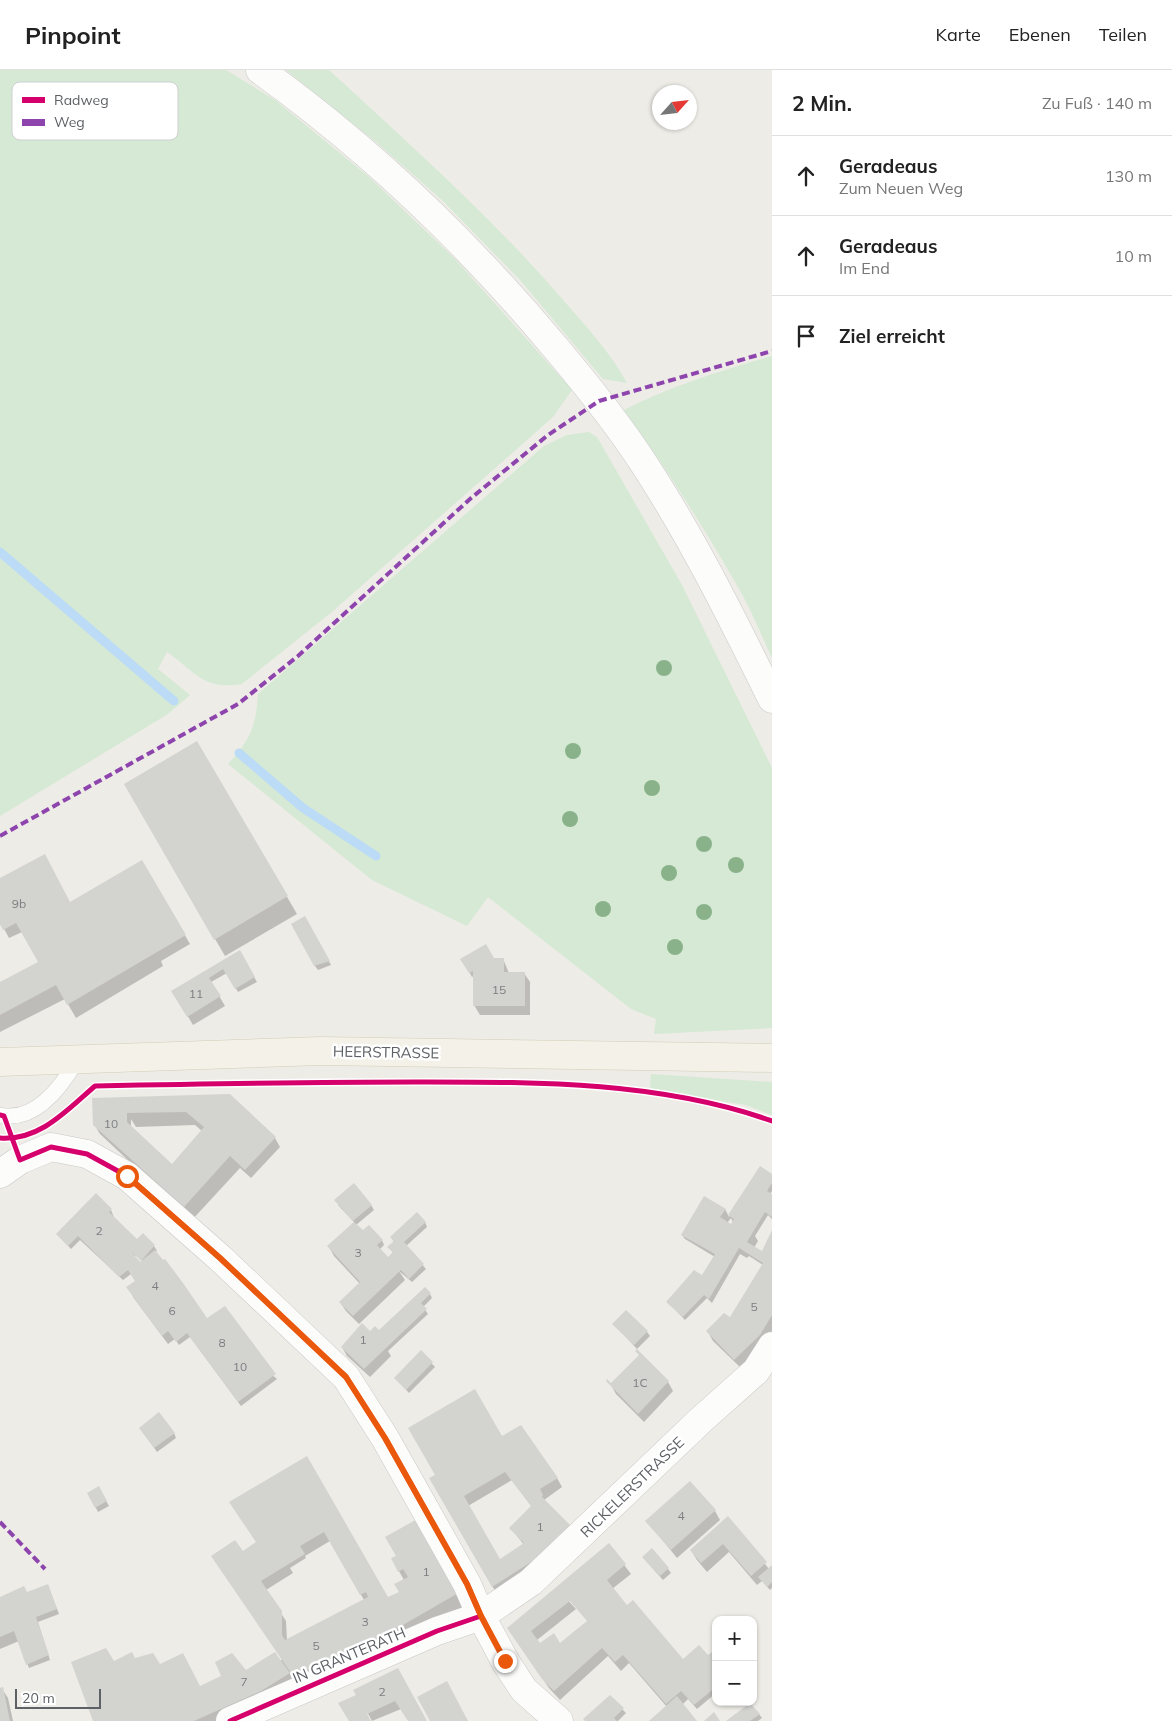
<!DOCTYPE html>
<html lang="de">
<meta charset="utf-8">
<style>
:root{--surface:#fff;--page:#f6f6f6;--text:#222;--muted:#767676;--line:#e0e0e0}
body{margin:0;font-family:Mulish,sans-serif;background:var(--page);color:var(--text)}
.controls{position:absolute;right:15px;bottom:15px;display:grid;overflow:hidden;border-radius:10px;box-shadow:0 1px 4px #0004}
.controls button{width:45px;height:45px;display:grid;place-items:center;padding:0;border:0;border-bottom:1px solid var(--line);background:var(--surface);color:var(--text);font:25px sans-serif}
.compass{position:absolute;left:652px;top:15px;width:45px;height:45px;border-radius:50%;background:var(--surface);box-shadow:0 1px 4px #0004;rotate:63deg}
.scale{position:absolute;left:15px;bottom:12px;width:86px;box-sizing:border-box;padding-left:5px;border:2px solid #5d6065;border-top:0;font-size:14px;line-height:18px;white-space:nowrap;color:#5d6065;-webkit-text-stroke:4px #fff;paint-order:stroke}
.stop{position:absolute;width:15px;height:15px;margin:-11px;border:4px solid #ea580c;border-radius:50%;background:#fff}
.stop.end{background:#ea580c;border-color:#fff;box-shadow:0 1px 5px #0008}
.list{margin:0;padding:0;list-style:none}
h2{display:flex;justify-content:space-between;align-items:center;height:65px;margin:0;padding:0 20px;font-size:21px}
h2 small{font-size:16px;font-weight:400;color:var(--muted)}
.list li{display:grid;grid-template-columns:32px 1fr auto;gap:15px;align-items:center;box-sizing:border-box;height:80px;padding:0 20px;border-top:1px solid var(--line)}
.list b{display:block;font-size:19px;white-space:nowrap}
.list p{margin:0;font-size:16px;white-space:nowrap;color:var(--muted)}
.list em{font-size:16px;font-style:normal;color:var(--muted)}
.icon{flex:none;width:28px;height:28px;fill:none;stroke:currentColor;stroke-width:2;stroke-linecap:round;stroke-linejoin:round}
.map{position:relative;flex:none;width:772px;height:1651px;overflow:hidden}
header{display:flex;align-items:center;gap:30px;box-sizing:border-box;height:70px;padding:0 25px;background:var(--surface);border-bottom:1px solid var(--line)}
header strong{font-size:24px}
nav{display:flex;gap:28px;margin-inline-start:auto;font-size:18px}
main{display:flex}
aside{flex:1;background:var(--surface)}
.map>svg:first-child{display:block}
</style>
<header>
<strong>Pinpoint</strong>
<nav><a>Karte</a><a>Ebenen</a><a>Teilen</a></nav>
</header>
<main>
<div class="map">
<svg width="772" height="1651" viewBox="0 0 772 1651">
<rect width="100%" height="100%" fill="#edece7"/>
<g fill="#d5e9d4">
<path d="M0,0H226L275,30L369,107L455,189L572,320L553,347L333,541L242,614C202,620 196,602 167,582L158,599L190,625L168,644L0,746Z"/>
<path d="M286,0H329C407,72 487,143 557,223C582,252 609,280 627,313L603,309L521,211L442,130L376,72Z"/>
<path d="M772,286V588C762,567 754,546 743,526C707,462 667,399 624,340C671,316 721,301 772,286Z"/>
<path d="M589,362L597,367L682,515L772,698V958L654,964L656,949L631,939L488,827L467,856L372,810L228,694C250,670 256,657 258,624L544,376L567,365Z"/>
<polygon points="651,1004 772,1012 772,1045 746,1035 650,1019"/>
</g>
<g fill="#0003" fill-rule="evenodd">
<polygon points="197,673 297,844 225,886 125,715"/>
<polygon points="142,791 190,874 161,891 163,896 76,948 65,929 0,962 0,913 40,893 22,862 9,868 2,855 0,855 0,809 70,833"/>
<polygon points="305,848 331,895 318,900 315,896"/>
<polygon points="239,882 257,912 238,922 227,903 211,912 225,936 193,955 173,921"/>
<polygon points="462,889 503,889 509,903 524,903 530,912 530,945 480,945 474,935 474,906 472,907"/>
<path d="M229,1025L275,1068L280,1077L251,1108L240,1098L192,1150L100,1064L94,1054V1029ZM131,1049L136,1057L195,1055L202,1061L172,1096L131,1058Z"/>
<path d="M772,1106V1121L770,1124L772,1126V1149L768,1145L755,1166L758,1171L754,1178L762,1183L772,1163V1262L765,1274L741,1298L713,1271L708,1262L730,1248L763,1195L749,1186L747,1188L740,1184L712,1233L707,1228L685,1250L668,1232L702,1207L715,1187L685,1169L682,1165L725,1139L729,1147L741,1126ZM731,1148L733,1152L731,1156L727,1153Z"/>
<polygon points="338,1135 371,1135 374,1140 356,1155 367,1166 382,1170 384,1175 379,1180 388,1189 393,1183 389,1177 394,1172 391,1167 425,1152 427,1157 406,1176 426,1199 412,1212 399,1201 405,1210 359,1254 346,1241 340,1232 360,1214 334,1186 329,1177 354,1152"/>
<path d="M111,1140L115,1150L136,1170L143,1165L154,1176L157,1181L155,1182L205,1247L277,1309L241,1336L190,1267L179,1275L175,1269L168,1274L133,1227L136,1212L131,1204L123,1210L80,1170L71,1179L57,1164ZM136,1185L146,1194L145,1196L134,1187Z"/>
<polygon points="430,1224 432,1228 423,1237 428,1244 388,1281 391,1286 370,1307 347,1286 342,1277 374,1266"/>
<polygon points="614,1254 647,1262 650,1266 637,1279"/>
<polygon points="421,1282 435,1297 409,1323 396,1308"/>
<polygon points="668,1312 673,1321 644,1352 616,1324 611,1315"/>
<polygon points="143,1362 174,1363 176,1368 157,1382"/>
<path d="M501,1368L557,1408L562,1417L544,1430L569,1456L575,1465L498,1526L431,1408ZM512,1410L532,1437L511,1458L524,1475L508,1506L468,1436Z"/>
<path d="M306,1388L400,1552V1522L404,1510L392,1489L397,1486L418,1450L467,1536L219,1651H94L135,1589L160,1596L200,1617L282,1590L242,1483L257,1473L236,1441ZM330,1471L364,1530L287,1570L286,1551L266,1520L293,1503L290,1498L306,1488L305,1486Z"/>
<polygon points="99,1418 109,1436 98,1442 89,1424"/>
<polygon points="715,1441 720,1450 677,1488 647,1451"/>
<polygon points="728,1448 769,1499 772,1498 772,1518 770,1520 762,1511 757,1515 729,1482 707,1502 697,1490 691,1480"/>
<path d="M609,1475L631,1504L612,1519L626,1536L683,1590L712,1591L716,1581V1623L697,1639L688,1629L682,1635L696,1651H651L667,1637L629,1593L621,1601L608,1586L560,1630L549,1618L508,1558ZM567,1525L601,1566L565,1582L540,1575L537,1570L576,1539L565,1527Z"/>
<polygon points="646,1491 668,1499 671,1503 663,1510"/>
<polygon points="48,1516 59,1544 38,1552 50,1590 29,1598 19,1571 0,1579 0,1528 27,1523"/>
<polygon points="398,1600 426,1651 409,1651 401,1639 372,1651 355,1620"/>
<polygon points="0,1619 2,1619 8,1628 13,1651 0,1651"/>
<polygon points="610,1627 626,1643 618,1651 585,1651"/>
<polygon points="759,1644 762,1648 758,1651 728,1651"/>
</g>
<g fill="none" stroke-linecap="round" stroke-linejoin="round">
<g stroke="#bcdbf6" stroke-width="9">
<polyline points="0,482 174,631"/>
<polyline points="239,683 303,738 376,786"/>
</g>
</g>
<g fill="#d3d3d0" fill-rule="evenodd">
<polygon points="197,671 288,826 214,870 124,714"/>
<polygon points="45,784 70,832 142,790 186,865 67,935 56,915 0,945 0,912 38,892 16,853 3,860 0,854 0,808"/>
<polygon points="305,846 330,891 314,896 291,854"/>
<polygon points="486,874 494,888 504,888 504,902 525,902 525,936 473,936 473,901 469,903 460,889"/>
<polygon points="240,880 255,907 235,919 223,899 209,908 221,926 187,947 171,921"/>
<path d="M230,1024L276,1067L245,1100L230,1086L184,1137L93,1055L92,1028ZM186,1042L204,1057L172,1094L127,1052V1043Z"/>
<polygon points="760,1096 772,1104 772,1113 767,1121 772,1124 772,1147 765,1142 747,1172 762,1181 772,1160 772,1245 760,1265 734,1290 706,1261 724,1243 730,1247 763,1193 739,1178 709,1229 704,1225 683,1247 666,1232 694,1200 702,1205 715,1184 681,1165 704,1126 726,1139 720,1147 731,1154 734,1149 728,1145"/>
<polygon points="354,1113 372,1135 353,1151 334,1130"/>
<polygon points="96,1123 112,1139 109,1142 137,1169 143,1163 155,1175 141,1191 131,1181 140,1192 155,1180 163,1190 165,1189 183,1213 207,1248 225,1236 276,1304 238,1332 187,1263 176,1272 168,1261 162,1266 126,1217 135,1211 128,1200 119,1207 78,1166 68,1176 56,1164"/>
<polygon points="417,1142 426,1152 404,1172 424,1194 409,1209 401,1200 353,1246 339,1232 360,1212 327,1176 354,1152 363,1160 369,1155 383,1170 377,1175 388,1187 393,1182 387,1177 394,1171 390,1167"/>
<polygon points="425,1217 431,1223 421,1233 427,1239 364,1299 341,1277 362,1253 370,1261 375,1256 379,1260"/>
<polygon points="626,1240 648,1261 634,1275 612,1254"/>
<polygon points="637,1279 669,1311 638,1344 606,1311 607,1309 611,1313 639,1285 635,1281"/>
<polygon points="421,1280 433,1292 406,1320 394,1308"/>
<path d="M475,1319L502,1366L521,1355L558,1408L540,1419L543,1425L542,1427L570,1455L536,1489L492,1517L429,1408L435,1405L408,1358ZM505,1402L531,1436L509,1458L524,1473L500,1489L464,1426Z"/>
<polygon points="159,1342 175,1363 154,1378 139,1358"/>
<path d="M307,1386L388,1527L399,1522L394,1514L408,1507L403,1499L398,1502L391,1488L396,1486L385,1467L419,1448L460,1522L403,1555L293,1606L211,1486L235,1470L243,1481L256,1472L229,1432ZM324,1462L360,1525L366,1522L368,1527L285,1570L282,1565V1541L261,1511L305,1484L300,1476Z"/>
<polygon points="690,1411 716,1440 671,1480 645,1451"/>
<polygon points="99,1416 107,1431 95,1438 87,1423"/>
<polygon points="728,1446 767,1492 751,1506 723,1474 701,1493 690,1480"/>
<path d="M609,1473L626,1494L607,1510L627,1535L633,1530L683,1589L699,1575L708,1585L716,1579V1617L694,1635L681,1621L666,1634L623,1585L615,1592L602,1578L554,1621L542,1609L507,1558ZM570,1531L587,1551L560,1573L554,1563L540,1573L531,1561Z"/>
<polygon points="652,1478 669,1498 660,1506 642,1487"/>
<polygon points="772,1495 772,1512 767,1517 758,1507"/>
<polygon points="48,1514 57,1539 36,1547 49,1585 26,1595 14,1561 0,1567 0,1527 24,1516 27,1522"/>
<polygon points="106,1578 114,1591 132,1582 135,1588 153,1583 160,1594 183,1583 200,1616 221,1606 215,1592 232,1583 246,1600 275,1582 290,1603 261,1621 194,1651 93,1651 71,1592"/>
<polygon points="398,1598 427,1651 408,1651 395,1631 367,1644 371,1651 349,1651 338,1633 356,1625 353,1620"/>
<polygon points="447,1611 468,1651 430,1651 417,1627"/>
<polygon points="3,1617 10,1651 0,1651 0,1618"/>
<polygon points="610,1625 624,1638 614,1648 617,1651 585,1651 583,1649"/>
<polygon points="677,1626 697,1651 649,1651"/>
<polygon points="750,1633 760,1644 750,1651 726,1651"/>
<polygon points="714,1642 720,1651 704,1651"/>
</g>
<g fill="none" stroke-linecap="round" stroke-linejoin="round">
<g stroke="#c9c8c8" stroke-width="16">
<path id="service" d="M0,1045C36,1053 62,1016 77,990"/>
</g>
<g stroke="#c9c8c8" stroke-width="29">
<g id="minor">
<polyline points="0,1104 20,1090 51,1077 87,1084 127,1106 220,1188 346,1307 385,1368 467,1514 481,1546 505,1591 524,1620 559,1651"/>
<polyline points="230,1651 437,1561 481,1546 531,1512 702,1349 756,1301 772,1276"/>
</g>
</g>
<g stroke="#c9c8c8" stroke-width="29">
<path id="tertiary" d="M260,0C370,79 467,172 554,276C587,315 619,355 646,397C694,471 733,550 772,629"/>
</g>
<g stroke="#d4cdb6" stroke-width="29">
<polyline id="primary" points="0,992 321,981 772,988"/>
</g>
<use href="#service" stroke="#fcfcfb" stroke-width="15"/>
<use href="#minor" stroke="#fcfcfb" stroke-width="28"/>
<use href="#tertiary" stroke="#fcfcfb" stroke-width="28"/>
<use href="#primary" stroke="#f3f1e8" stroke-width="28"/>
<g stroke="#8e44ad" stroke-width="4" stroke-dasharray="8 4" stroke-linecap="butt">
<polyline points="0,766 238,634 298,586 470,429 548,365 599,331 772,281"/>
<polyline points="0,1452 45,1499"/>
</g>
<g stroke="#fff" stroke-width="8">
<g id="cycleway">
<polyline points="0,1045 4,1046 20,1090 51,1077 87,1084 127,1106 220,1188 346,1307 385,1368 467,1514 481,1546 437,1561 230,1651"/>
<path d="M0,1068C40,1071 67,1040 95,1016C202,1014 309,1012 416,1012C535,1012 659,1011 772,1051"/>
</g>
</g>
<use href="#cycleway" stroke="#d6006c" stroke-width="5"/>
</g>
<g fill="#89b28a">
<circle cx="664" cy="598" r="8"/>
<circle cx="573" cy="681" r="8"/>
<circle cx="652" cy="718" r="8"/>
<circle cx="570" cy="749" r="8"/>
<circle cx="704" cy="774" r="8"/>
<circle cx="736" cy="795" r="8"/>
<circle cx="669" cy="803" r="8"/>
<circle cx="603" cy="839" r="8"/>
<circle cx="704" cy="842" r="8"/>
<circle cx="675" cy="877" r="8"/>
</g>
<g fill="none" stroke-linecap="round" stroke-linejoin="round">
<polyline stroke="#ea580c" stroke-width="6" points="127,1106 220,1188 346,1307 385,1368 467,1514 481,1546 505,1591"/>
</g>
<g text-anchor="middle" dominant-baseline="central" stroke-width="5" stroke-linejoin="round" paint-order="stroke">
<g font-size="12" fill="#7c7e81">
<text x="19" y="833">9b</text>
<text x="499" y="919">15</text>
<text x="196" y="923">11</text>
<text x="111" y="1053">10</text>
<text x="99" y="1160">2</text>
<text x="358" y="1182">3</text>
<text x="155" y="1215">4</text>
<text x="754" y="1236">5</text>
<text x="172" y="1240">6</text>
<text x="363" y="1269">1</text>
<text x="222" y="1272">8</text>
<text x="240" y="1296">10</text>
<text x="640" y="1312">1C</text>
<text x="681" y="1445">4</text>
<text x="540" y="1456">1</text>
<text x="426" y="1501">1</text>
<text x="365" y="1551">3</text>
<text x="316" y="1575">5</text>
<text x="244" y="1611">7</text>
<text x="382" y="1621">2</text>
</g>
<g font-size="15" fill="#5d6065" stroke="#fff">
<text transform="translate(386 982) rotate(1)">HEERSTRASSE</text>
<text transform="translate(632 1417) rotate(-44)">RICKELERSTRASSE</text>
<text transform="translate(349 1585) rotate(-23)">IN GRANTERATH</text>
</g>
</g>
<rect x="12" y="12" width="166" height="58" rx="8" fill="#fff" stroke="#cecfd1" stroke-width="1"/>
<rect x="22" y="27" width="23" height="6" fill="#d6006c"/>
<rect x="22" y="49" width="23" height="7" fill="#8e44ad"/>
<g font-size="14" fill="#5d6065">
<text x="54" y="35">Radweg</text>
<text x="54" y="57">Weg</text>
</g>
</svg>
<div class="controls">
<button>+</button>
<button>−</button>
</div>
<svg class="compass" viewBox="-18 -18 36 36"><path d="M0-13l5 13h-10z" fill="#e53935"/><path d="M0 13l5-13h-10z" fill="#767676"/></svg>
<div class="scale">20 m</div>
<div class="stop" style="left:127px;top:1106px"></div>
<div class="stop end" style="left:505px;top:1591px"></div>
</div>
<aside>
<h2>2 Min.<small>Zu Fuß · 140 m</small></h2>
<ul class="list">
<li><svg class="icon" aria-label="ahead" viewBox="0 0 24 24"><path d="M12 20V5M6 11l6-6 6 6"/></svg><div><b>Geradeaus</b><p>Zum Neuen Weg</p></div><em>130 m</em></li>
<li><svg class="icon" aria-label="ahead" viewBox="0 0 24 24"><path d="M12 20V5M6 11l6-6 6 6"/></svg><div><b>Geradeaus</b><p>Im End</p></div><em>10 m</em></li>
<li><svg class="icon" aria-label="arrive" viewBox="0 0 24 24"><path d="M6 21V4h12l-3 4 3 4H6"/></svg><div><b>Ziel erreicht</b></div></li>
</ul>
</aside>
</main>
